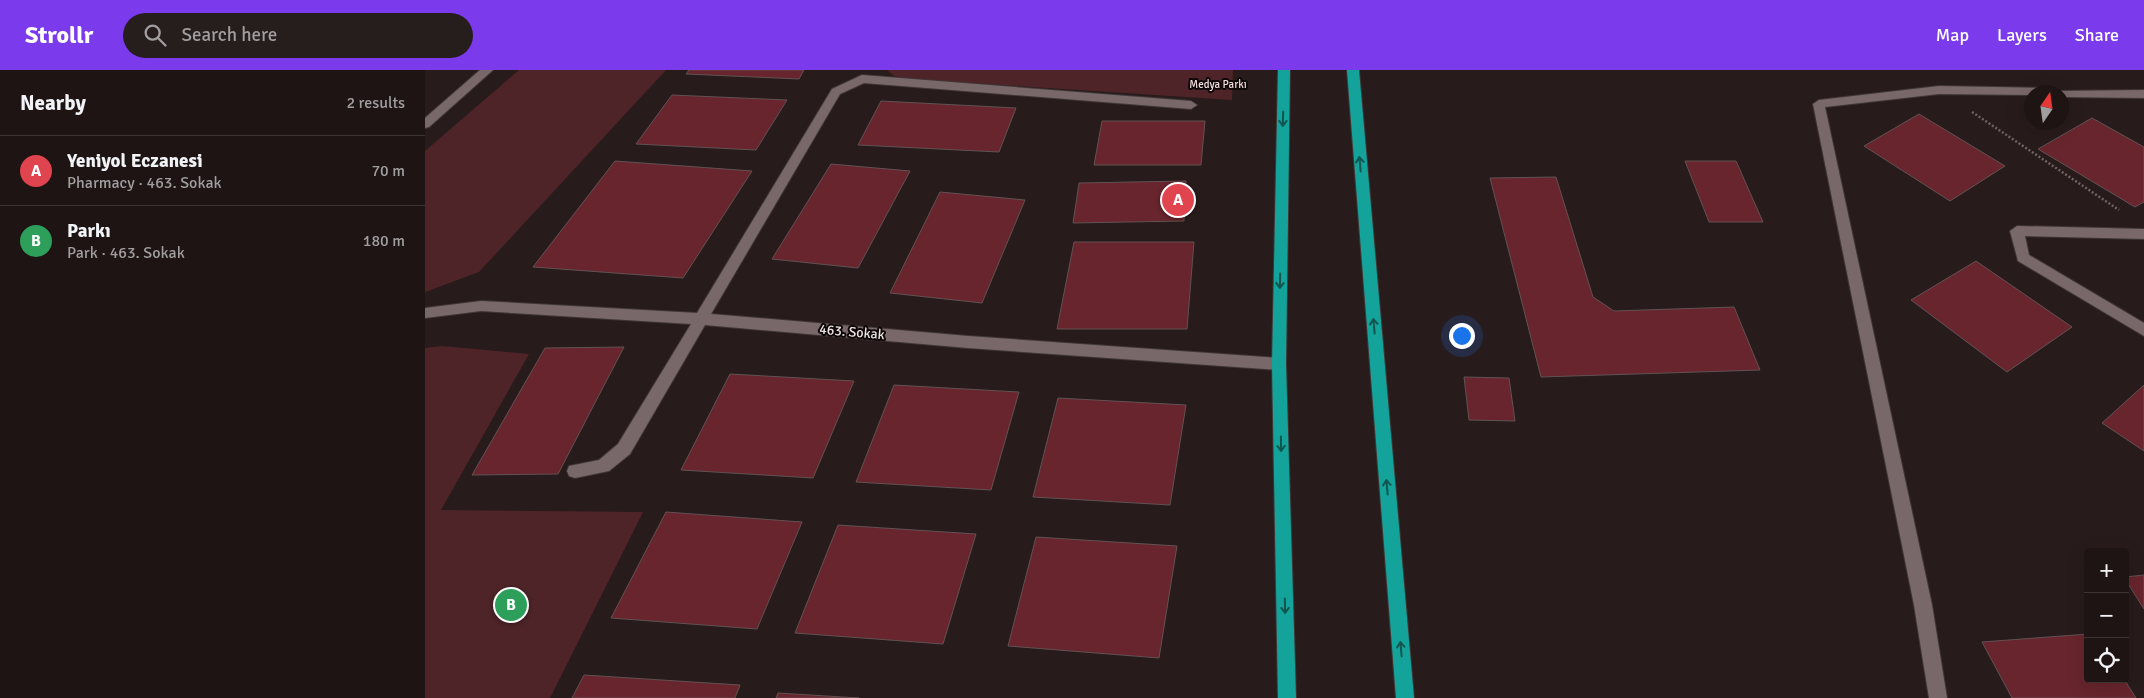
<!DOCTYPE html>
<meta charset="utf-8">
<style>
:root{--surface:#1e1414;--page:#261d1d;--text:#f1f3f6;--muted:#a19ea0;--line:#3c3334;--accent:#7c3aed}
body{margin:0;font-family:Signika,sans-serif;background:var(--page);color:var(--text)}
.controls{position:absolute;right:15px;bottom:15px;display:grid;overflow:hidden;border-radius:5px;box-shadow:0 5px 20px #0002}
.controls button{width:45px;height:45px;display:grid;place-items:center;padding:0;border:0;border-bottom:1px solid var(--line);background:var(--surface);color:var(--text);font:25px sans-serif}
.compass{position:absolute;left:1599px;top:15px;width:45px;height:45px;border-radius:50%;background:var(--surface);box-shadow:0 5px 20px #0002;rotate:13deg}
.you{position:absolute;left:1036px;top:265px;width:18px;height:18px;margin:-12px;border:4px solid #fff;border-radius:50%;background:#1a73e8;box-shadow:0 0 0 8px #1a73e833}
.badge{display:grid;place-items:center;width:32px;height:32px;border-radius:50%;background:var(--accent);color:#fff;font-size:16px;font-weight:700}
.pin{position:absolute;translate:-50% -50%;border:2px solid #fff;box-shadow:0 1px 5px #0006}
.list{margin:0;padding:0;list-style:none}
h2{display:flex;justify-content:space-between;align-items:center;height:65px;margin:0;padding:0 20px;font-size:21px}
h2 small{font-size:16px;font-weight:400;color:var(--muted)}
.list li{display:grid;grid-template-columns:32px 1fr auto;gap:15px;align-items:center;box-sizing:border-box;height:70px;padding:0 20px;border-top:1px solid var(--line)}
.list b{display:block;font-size:19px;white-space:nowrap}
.list p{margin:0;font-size:16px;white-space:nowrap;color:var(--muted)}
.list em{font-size:16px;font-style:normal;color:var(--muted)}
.icon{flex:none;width:28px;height:28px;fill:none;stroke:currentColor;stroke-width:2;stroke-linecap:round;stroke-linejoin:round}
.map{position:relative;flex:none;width:1719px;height:628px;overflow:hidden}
header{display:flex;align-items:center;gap:30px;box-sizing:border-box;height:70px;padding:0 25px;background:var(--accent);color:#fff}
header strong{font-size:24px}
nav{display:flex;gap:28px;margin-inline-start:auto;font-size:18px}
.search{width:350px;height:45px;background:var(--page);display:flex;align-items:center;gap:12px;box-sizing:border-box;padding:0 18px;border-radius:28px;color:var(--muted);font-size:19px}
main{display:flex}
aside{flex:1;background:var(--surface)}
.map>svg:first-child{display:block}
</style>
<header>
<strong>Strollr</strong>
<div class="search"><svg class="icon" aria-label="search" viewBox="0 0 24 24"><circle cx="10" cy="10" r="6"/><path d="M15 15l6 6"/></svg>Search here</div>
<nav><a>Map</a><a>Layers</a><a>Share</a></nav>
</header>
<main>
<aside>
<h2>Nearby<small>2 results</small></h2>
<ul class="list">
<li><span class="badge" style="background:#e0444e">A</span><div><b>Yeniyol Eczanesi</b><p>Pharmacy · 463. Sokak</p></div><em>70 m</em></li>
<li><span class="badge" style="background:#2e9e5b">B</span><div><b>Parkı</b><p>Park · 463. Sokak</p></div><em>180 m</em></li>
</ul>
</aside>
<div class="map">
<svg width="1719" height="628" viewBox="0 0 1719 628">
<rect width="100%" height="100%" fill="#281b1b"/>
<g fill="#4e2428">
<polygon points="94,0 241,0 54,202 0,222 0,81"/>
<polygon points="462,0 808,0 807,30 485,9 469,6"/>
<polygon points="17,276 104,284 16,440 218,442 125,628 0,628 0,278"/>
</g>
<g fill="#68252d" stroke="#625253">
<polygon points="264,0 379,0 374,9 261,4"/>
<polygon points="247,25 362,30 331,80 211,74"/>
<polygon points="456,31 591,38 574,82 433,75"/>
<polygon points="1494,44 1580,96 1525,131 1439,76"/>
<polygon points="1667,48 1719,77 1719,132 1710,137 1613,79"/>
<polygon points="677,51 780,51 776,95 669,95"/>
<polygon points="190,91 327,101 258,208 108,197"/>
<polygon points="1260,91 1311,91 1338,152 1284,152"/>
<polygon points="406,94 485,101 433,198 347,189"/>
<polygon points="1131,107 1168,227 1189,241 1309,237 1335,300 1116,307 1065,108"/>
<polygon points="761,111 759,151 648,153 654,113"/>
<polygon points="515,122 600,130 557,233 465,223"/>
<polygon points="649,172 769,172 762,259 632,259"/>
<polygon points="1551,191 1647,257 1582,302 1486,230"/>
<polygon points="199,277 133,404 47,405 120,278"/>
<polygon points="305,304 429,311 388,408 256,400"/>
<polygon points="1039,307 1084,308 1090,351 1044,350"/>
<polygon points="469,315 594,322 566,420 431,412"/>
<polygon points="1719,315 1719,381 1677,353"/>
<polygon points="633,328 761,335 745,435 608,427"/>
<polygon points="241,442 377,452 332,559 186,548"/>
<polygon points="413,455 551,464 518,574 370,563"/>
<polygon points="611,467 752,476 734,588 583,576"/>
<polygon points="1719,505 1719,539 1700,509 1700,507"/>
<polygon points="1663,564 1663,609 1699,609 1711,628 1587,628 1557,572"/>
<polygon points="159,605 315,615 310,628 147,628"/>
<polygon points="353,623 434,628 351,628"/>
</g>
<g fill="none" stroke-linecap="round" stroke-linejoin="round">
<g stroke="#403737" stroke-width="2">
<g id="minor">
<polygon points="55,0 68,0 4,57 0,58 0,48"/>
<polygon points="437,5 766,31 772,35 766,39 439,13 415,24 286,244 543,266 854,288 859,290 861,294 859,298 854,300 543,278 280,255 205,384 184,401 150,408 144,406 142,401 144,396 174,390 193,374 266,254 56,241 0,248 0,238 56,231 272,243 407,19"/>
<polygon points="1514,16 1627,18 1632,21 1719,20 1719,28 1636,27 1636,22 1606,22 1606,25 1514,24 1400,37 1507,535 1522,628 1504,628 1489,535 1388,34 1394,30"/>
<polygon points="1592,156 1719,159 1719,169 1600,166 1604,185 1719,253 1719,266 1593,191 1585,161"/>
</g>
</g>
<g stroke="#403737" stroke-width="2">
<g id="highway">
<polygon points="853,0 865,0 861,294 871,628 853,628 847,294"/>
<polygon points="922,0 934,0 989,628 971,628"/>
</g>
</g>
<polyline stroke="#6f6464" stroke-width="2.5" stroke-dasharray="2 2" stroke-linecap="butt" points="1547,42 1694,140"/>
<use href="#minor" fill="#796869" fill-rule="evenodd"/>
<use href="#highway" fill="#13a39a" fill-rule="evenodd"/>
</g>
<defs><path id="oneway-shaft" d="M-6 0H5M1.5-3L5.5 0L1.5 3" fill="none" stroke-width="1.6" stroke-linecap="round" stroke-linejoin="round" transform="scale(1.25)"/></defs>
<g stroke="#105550">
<use href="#oneway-shaft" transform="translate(858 49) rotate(91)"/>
<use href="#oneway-shaft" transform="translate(935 94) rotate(-95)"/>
<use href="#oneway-shaft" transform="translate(855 211) rotate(91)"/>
<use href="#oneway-shaft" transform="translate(949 256) rotate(-95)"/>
<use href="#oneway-shaft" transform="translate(856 374) rotate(89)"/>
<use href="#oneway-shaft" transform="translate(962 417) rotate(-95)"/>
<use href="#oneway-shaft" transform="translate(860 536) rotate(89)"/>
<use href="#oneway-shaft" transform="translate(976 579) rotate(-95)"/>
</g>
<g text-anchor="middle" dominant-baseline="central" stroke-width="4" stroke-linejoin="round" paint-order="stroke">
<g font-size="11" fill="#f5dedf" stroke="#0d0707">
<text x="793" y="14">Medya Parkı</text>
</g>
<g font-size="14" fill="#ece3e3" stroke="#0d0707">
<text transform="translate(427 262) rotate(5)">463. Sokak</text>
</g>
</g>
</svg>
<div class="controls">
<button>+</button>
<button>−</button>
<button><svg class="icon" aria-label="locate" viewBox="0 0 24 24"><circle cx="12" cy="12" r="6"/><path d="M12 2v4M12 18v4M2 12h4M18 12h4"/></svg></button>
</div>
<svg class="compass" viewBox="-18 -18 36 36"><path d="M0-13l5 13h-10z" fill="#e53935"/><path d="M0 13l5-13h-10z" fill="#a19ea0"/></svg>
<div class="you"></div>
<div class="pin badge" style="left:753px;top:130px;background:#e0444e">A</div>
<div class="pin badge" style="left:86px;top:535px;background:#2e9e5b">B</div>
</div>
</main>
